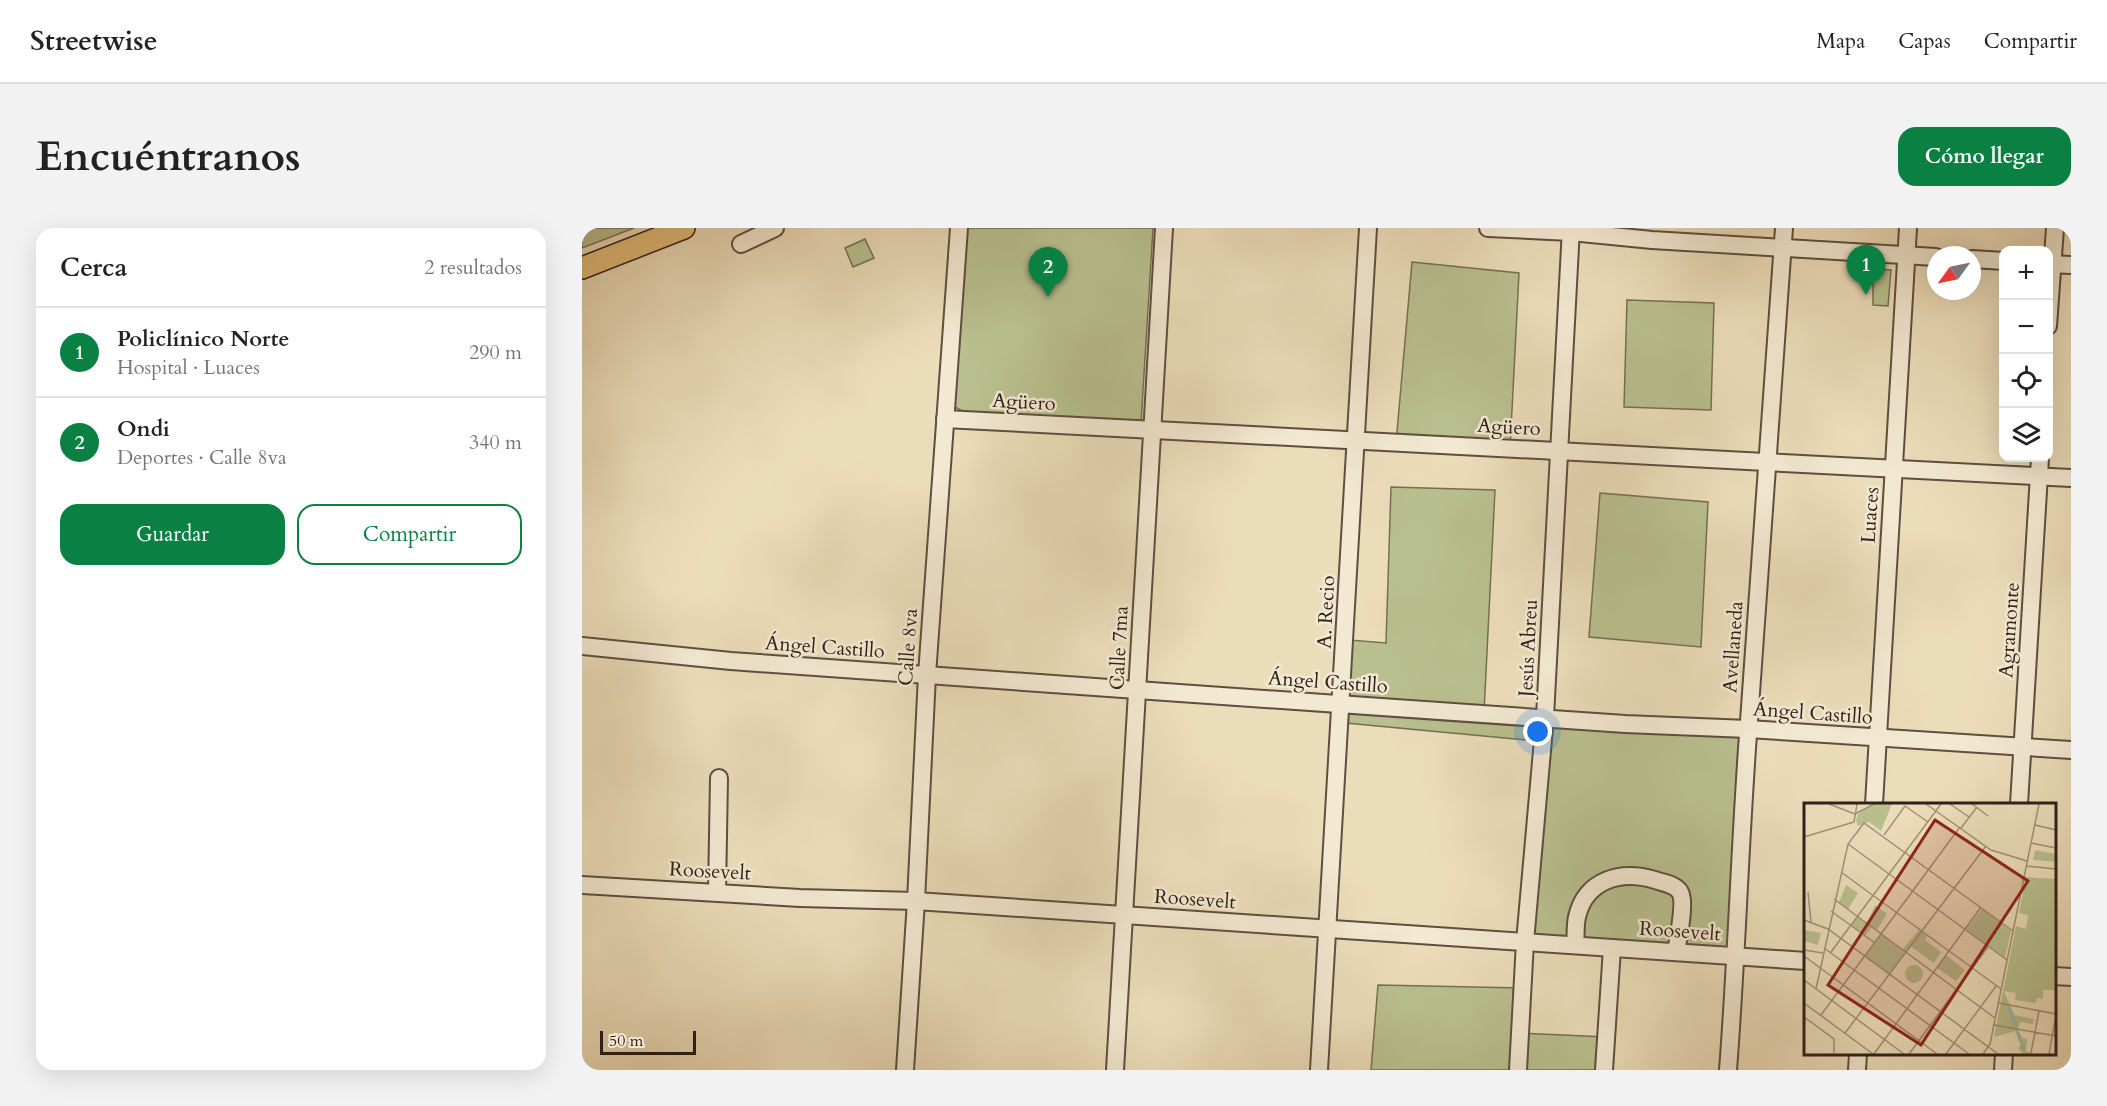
<!DOCTYPE html>
<html lang="es">
<meta charset="utf-8">
<style>
:root{--surface:#fff;--page:#f2f2f2;--text:#222;--muted:#767676;--line:#e0e0e0;--accent:#0b8043}
body{margin:0;font-family:Cardo,serif;background:var(--page);color:var(--text)}
.controls{position:absolute;right:18px;top:18px;display:grid;overflow:hidden;border-radius:12px;box-shadow:0 6px 24px #0002}
.controls button{width:54px;height:54px;display:grid;place-items:center;padding:0;border:0;border-bottom:2px solid var(--line);background:var(--surface);color:var(--text);font:30px sans-serif}
.compass{position:absolute;left:1345px;top:18px;width:54px;height:54px;border-radius:50%;background:var(--surface);box-shadow:0 6px 24px #0002;rotate:237deg}
.scale{position:absolute;left:18px;bottom:15px;width:96px;box-sizing:border-box;padding-left:6px;border:3px solid #2f201a;border-top:0;font-size:16px;line-height:21px;white-space:nowrap;color:#2f201a;-webkit-text-stroke:4px #f3e9d2;paint-order:stroke}
.you{position:absolute;left:956px;top:504px;width:21px;height:21px;margin:-15px;border:4px solid #fff;border-radius:50%;background:#1a73e8;box-shadow:0 0 0 9px #1a73e833}
.badge{display:grid;place-items:center;width:39px;height:39px;border-radius:50%;background:var(--accent);color:#fff;font-size:20px;font-weight:700}
.pin{position:absolute;translate:-50% -50px;filter:drop-shadow(0 2px 3px #0008)}
.pin::after{content:'';position:absolute;top:32px;width:21px;height:18px;background:inherit;clip-path:polygon(0 0,100% 0,50% 100%)}
.list{margin:0;padding:0;list-style:none}
h2{display:flex;justify-content:space-between;align-items:center;height:78px;margin:0;padding:0 24px;font-size:26px}
h2 small{font-size:20px;font-weight:400;color:var(--muted)}
.list li{display:grid;grid-template-columns:39px 1fr auto;gap:18px;align-items:center;box-sizing:border-box;height:90px;padding:0 24px;border-top:2px solid var(--line)}
.list b{display:block;font-size:22px;white-space:nowrap}
.list p{margin:0;font-size:20px;white-space:nowrap;color:var(--muted)}
.list em{font-size:20px;font-style:normal;color:var(--muted)}
.actions{display:flex;gap:12px;padding:18px 24px}
.actions a{flex:1;padding:14px 0;border:2px solid var(--accent);border-radius:18px;text-align:center;font-size:21px;color:var(--accent)}
.actions .main{background:var(--accent);color:#fff}
.icon{flex:none;width:33px;height:33px;fill:none;stroke:currentColor;stroke-width:2;stroke-linecap:round;stroke-linejoin:round}
.map{position:relative;flex:none;width:1489px;height:842px;overflow:hidden;border-radius:18px}
header{display:flex;align-items:center;gap:36px;box-sizing:border-box;height:84px;padding:0 30px;background:var(--surface);border-bottom:2px solid var(--line)}
header strong{font-size:28px}
nav{display:flex;gap:33px;margin-inline-start:auto;font-size:21px}
.intro{display:flex;align-items:center;justify-content:space-between;box-sizing:border-box;height:144px;padding:0 36px}
h1{margin:0;font-size:42px}
.button{padding:15px 27px;border-radius:18px;background:var(--accent);color:#fff;font-size:21px;font-weight:700}
main{display:flex;gap:36px;padding:0 36px}
aside{flex:1;background:var(--surface);border-radius:18px;box-shadow:0 6px 24px #0002}
.map>svg:first-child{display:block}
</style>
<header>
<strong>Streetwise</strong>
<nav><a>Mapa</a><a>Capas</a><a>Compartir</a></nav>
</header>
<div class="intro"><h1>Encuéntranos</h1><a class="button">Cómo llegar</a></div>
<main>
<aside>
<h2>Cerca<small>2 resultados</small></h2>
<ul class="list">
<li><span class="badge">1</span><div><b>Policlínico Norte</b><p>Hospital · Luaces</p></div><em>290 m</em></li>
<li><span class="badge">2</span><div><b>Ondi</b><p>Deportes · Calle 8va</p></div><em>340 m</em></li>
</ul>
<div class="actions"><a class="main">Guardar</a><a>Compartir</a></div>
</aside>
<div class="map">
<svg width="1489" height="842" viewBox="0 0 1489 842">
<rect width="100%" height="100%" fill="#ecddba"/>
<filter id="stains"><feTurbulence type="fractalNoise" baseFrequency=".00333" numOctaves="4"/><feColorMatrix values="0 0 0 0 .2 0 0 0 0 .09 0 0 0 0 .02 0 0 0 .5 -.17"/></filter>
<radialGradient id="worn" r=".72"><stop offset=".6" stop-color="#630" stop-opacity="0"/><stop offset="1" stop-color="#630" stop-opacity=".3"/></radialGradient>
<g fill="#b9c08f" stroke="#747054" stroke-width="1.5">
<polygon points="0,0 52,0 0,20"/>
<polygon points="379,0 571,0 559,195 382,184 373,179 370,154"/>
<polygon points="283,11 292,30 271,39 263,20"/>
<polygon points="830,34 937,45 928,221 814,215"/>
<polygon points="1291,41 1309,42 1306,78 1291,77"/>
<polygon points="1045,72 1132,75 1129,182 1042,179"/>
<polygon points="809,259 913,262 902,485 1166,501 1155,728 943,714 955,513 764,495 765,483 800,471 766,468 768,412 804,415"/>
<polygon points="1018,265 1126,274 1119,419 1007,409"/>
<polygon points="796,757 940,760 938,805 1024,809 1022,842 789,842"/>
</g>
<g fill="none" stroke-linecap="round" stroke-linejoin="round">
<g stroke="#5e4f42" stroke-width="20">
<g id="minor">
<polyline points="906,0 989,4 1070,12 1354,29"/>
<polyline points="159,16 193,0"/>
<polyline points="1390,31 1422,33"/>
<polyline points="1466,36 1489,37"/>
<polyline points="1466,98 1473,0"/>
<polyline points="363,191 1489,250"/>
<polyline points="0,418 149,433 555,462 1043,496 1166,501 1489,522"/>
<polyline points="1292,576 1326,0"/>
<polyline points="1437,576 1458,230"/>
<polyline points="0,657 218,670 334,673 1224,733"/>
<polyline points="135,664 137,550"/>
<path d="M993,717C994,708 993,698 995,689C1004,651 1039,642 1073,652C1081,655 1093,656 1098,664C1104,674 1096,711 1094,724"/>
<polyline points="1472,748 1489,749"/>
<polyline points="323,842 334,673 345,447 377,0"/>
<polyline points="533,842 582,0"/>
<polyline points="737,842 786,0"/>
<polyline points="936,842 943,714 963,489 989,0"/>
<polyline points="1022,842 1030,720"/>
<path d="M1146,842C1155,726 1158,609 1167,493C1178,329 1191,165 1202,0"/>
<polyline points="1275,842 1276,826"/>
<polyline points="1421,842 1422,826"/>
</g>
</g>
<g stroke="#2f201a" stroke-width="24">
<polyline id="major" points="0,40 102,0"/>
</g>
<use href="#minor" stroke="#f3e9d2" stroke-width="16"/>
<use href="#major" stroke="#e6be7d" stroke-width="21"/>
</g>
<g text-anchor="middle" dominant-baseline="central" stroke-width="5" stroke-linejoin="round" paint-order="stroke">
<g font-size="20" fill="#2f201a" stroke="#f3e9d2">
<text transform="translate(442 174) rotate(3)">Agüero</text>
<text transform="translate(927 199) rotate(3)">Agüero</text>
<text transform="translate(1288 287) rotate(-86)">Luaces</text>
<text transform="translate(744 384) rotate(-87)">A. Recio</text>
<text transform="translate(1427 402) rotate(-86)">Agramonte</text>
<text transform="translate(243 419) rotate(4)">Ángel Castillo</text>
<text transform="translate(326 419) rotate(-86)">Calle 8va</text>
<text transform="translate(1151 419) rotate(-86)">Avellaneda</text>
<text transform="translate(537 420) rotate(-87)">Calle 7ma</text>
<text transform="translate(946 420) rotate(-87)">Jesús Abreu</text>
<text transform="translate(746 454) rotate(4)">Ángel Castillo</text>
<text transform="translate(1231 485) rotate(4)">Ángel Castillo</text>
<text transform="translate(128 643) rotate(3)">Roosevelt</text>
<text transform="translate(613 671) rotate(4)">Roosevelt</text>
<text transform="translate(1098 703) rotate(4)">Roosevelt</text>
</g>
</g>
<g transform="translate(1222 575)">
<rect width="252" height="252" fill="#ecddba"/>
<path d="M70,1H88L77,28L65,19L54,23L52,17L54,11ZM231,47L252,51V59L229,57ZM222,74L252,76V187H239V196L233,195L232,200L211,197L212,190L200,188L210,212L230,216L229,221L216,219L214,226L218,235L223,236L222,248L229,251H219L214,245L218,241L212,228L190,234L212,123L222,126L224,112L215,110ZM42,82L54,90L44,106L35,100ZM71,102L83,111L73,127L68,124L61,133L47,123L54,114L63,120ZM178,106L207,128L201,155L162,126ZM0,127L17,130L14,142L0,138ZM115,127L123,133L121,137L137,149L130,160L106,143L85,171L61,153L78,131L98,147ZM142,152L161,167L152,178L133,165ZM101 171a9 9 0 1 1 18 0a9 9 0 1 1-18 0Z" fill="#b9c08f"/>
<path fill="none" stroke="#99bcab" stroke-width="3" d="M205,204L212,224M213,228L220,247"/>
<path fill="none" stroke="#a0917a" stroke-width="1.5" d="M25,1L51,11M122,1L187,47L223,58M146,1L165,14M168,1L184,13M51,11L70,1M50,19L53,1M231,22L252,27M157,25L173,4M80,32L101,3L124,19M0,34L50,19M227,40L252,45M44,41L203,157M222,63L252,66M37,69L197,186M4,89L7,119M30,96L191,215M27,108L71,140M0,117L24,126L194,251M20,145L165,251M0,147L19,150M27,149L137,1M0,153L133,251M0,177L100,251M12,186L44,41L60,20L209,128M0,200L69,251M195,200L252,211M17,212L156,24M0,214L30,236V250M190,222L252,233M41,230L182,43M227,250L235,208M70,251L177,104M105,251L184,144M142,251L192,183M179,251L186,241L235,1M245,251L252,212"/>
<path fill="#8f2418" fill-opacity="0.15" stroke="#8f2418" stroke-width="3" d="M131,17L224,78L117,242L24,182Z"/>
<rect width="252" height="252" fill="none" stroke="#2f201a" stroke-width="3"/>
</g>
<rect width="100%" height="100%" filter="url(#stains)"/>
<rect width="100%" height="100%" fill="url(#worn)"/>
</svg>
<div class="controls">
<button>+</button>
<button>−</button>
<button><svg class="icon" aria-label="locate" viewBox="0 0 24 24"><circle cx="12" cy="12" r="6"/><path d="M12 2v4M12 18v4M2 12h4M18 12h4"/></svg></button>
<button><svg class="icon" aria-label="layers" viewBox="0 0 24 24"><path d="M12 4l9 5-9 5-9-5zM3 14l9 5 9-5"/></svg></button>
</div>
<svg class="compass" viewBox="-18 -18 36 36"><path d="M0-13l5 13h-10z" fill="#e53935"/><path d="M0 13l5-13h-10z" fill="#767676"/></svg>
<div class="scale">50 m</div>
<div class="you"></div>
<div class="pin badge" style="left:1284px;top:67px">1</div>
<div class="pin badge" style="left:466px;top:69px">2</div>
</div>
</main>
